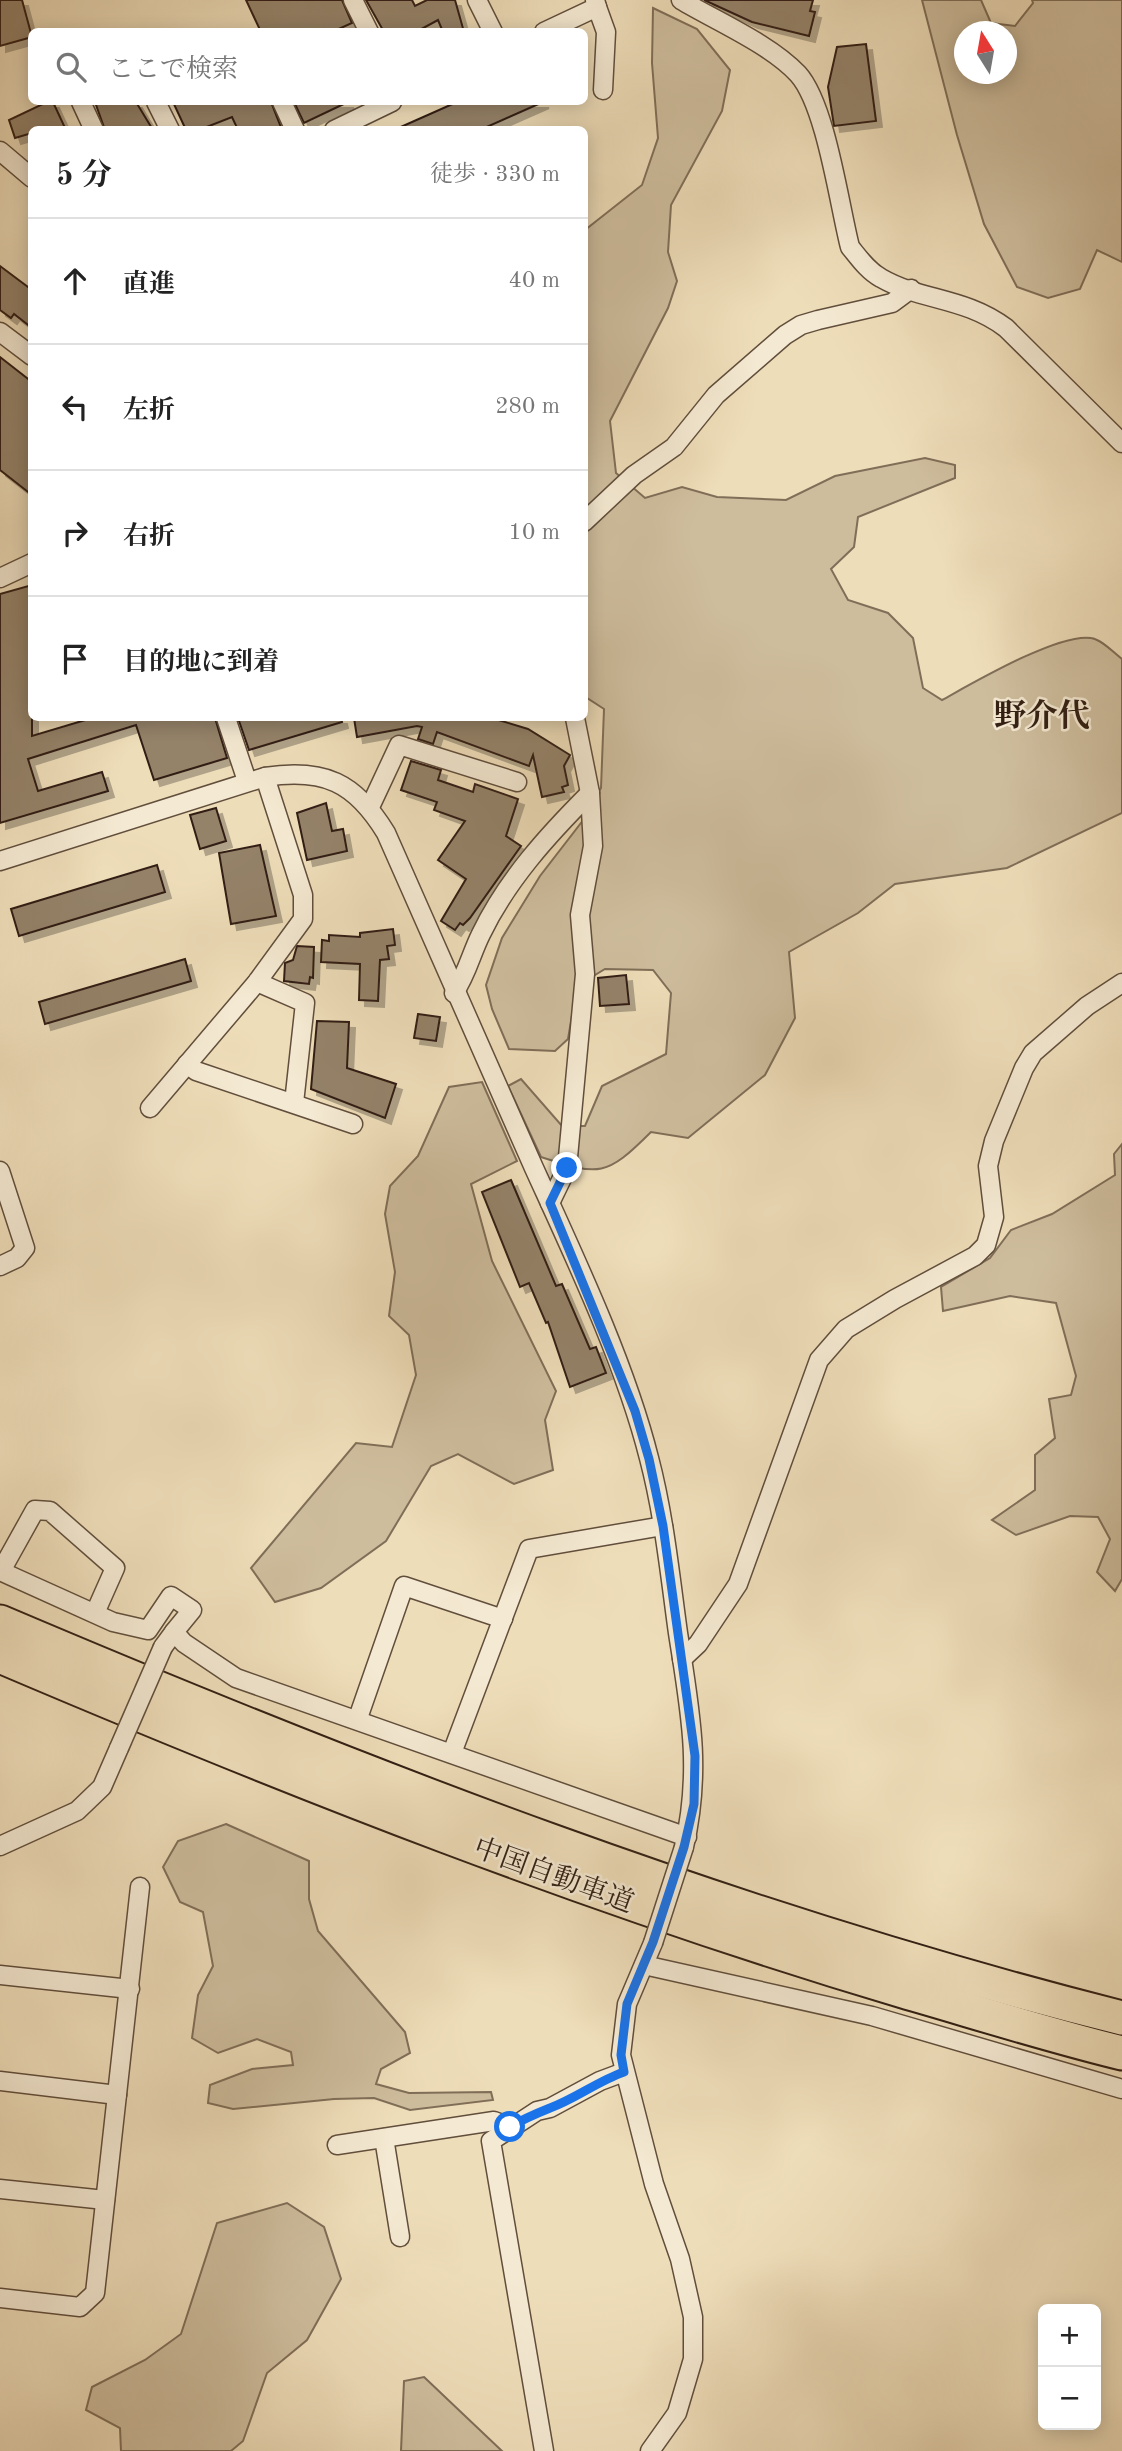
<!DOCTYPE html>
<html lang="ja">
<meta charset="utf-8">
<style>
:root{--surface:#fff;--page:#f6f6f6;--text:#222;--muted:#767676;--line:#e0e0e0}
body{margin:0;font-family:"Old Standard TT","Noto Serif JP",serif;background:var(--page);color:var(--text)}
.controls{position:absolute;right:21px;bottom:21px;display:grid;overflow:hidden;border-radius:10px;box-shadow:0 4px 18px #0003}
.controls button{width:63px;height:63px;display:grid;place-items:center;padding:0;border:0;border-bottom:2px solid var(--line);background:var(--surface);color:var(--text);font:35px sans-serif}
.compass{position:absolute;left:954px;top:21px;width:63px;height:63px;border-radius:50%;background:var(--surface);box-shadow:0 4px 18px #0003;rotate:349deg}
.stop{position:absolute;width:21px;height:21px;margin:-16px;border:5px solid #1a73e8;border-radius:50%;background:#fff}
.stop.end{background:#1a73e8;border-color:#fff;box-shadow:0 2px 7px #0008}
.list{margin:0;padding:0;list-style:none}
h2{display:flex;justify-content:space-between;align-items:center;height:91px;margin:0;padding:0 28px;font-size:30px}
h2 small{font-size:23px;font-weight:400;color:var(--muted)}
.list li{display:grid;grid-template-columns:46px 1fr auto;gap:21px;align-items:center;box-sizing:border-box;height:126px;padding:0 28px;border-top:2px solid var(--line)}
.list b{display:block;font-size:26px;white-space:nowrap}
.list em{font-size:23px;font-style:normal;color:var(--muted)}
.icon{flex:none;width:38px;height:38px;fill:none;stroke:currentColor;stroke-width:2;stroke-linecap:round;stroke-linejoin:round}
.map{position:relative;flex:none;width:1122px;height:2451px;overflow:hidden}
.search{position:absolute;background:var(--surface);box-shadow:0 4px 18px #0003;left:28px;top:28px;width:560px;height:77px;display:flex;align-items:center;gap:18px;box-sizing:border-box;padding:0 24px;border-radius:10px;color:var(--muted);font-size:26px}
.panel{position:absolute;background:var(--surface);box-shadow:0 4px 18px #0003;left:28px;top:126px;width:560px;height:595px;border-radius:10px}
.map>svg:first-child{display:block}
</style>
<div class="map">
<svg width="1122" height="2451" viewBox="0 0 1122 2451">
<defs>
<filter id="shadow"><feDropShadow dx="6" dy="6" stdDeviation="0" flood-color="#0004"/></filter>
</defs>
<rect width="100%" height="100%" fill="#eeddb9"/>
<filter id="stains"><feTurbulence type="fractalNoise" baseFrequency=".00286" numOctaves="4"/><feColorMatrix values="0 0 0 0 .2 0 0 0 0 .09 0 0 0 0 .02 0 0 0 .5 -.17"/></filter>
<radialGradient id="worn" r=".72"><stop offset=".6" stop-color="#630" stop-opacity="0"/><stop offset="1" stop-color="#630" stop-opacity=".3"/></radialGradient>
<g fill="#cebd9d" stroke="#806e58" stroke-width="2" fill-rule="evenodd">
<path d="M922,0H981L991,23L1015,26L1033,3L1032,0H1122V262L1097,250L1080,289L1048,298L1017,287L984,224L957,135ZM964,32H1006V74H964Z"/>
<path d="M653,8L697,29L730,70L722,111L671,205L668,252L677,281L668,308L610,421L616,473L645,498L682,487L717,497L786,500L835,476L925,458L955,465V478L858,517L854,547L831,569L848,600L888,613L913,638L923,688L942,700C973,683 1058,633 1091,638C1101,639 1114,653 1122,659V813L1007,868L895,884L858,913L789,952L795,1018L765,1075L688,1138L651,1132C606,1177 600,1176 541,1157L508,1086L521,1079L562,1126H585L602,1086L666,1054L671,993L653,970L605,969L577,986L568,1039L555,1051L509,1049L492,1009L486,985L502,938L540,876L584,819L601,788L604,709L584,696L585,230L642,185L658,138L652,63Z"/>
<polygon points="482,1082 517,1161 471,1184 492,1261 556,1391 545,1420 553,1470 514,1484 458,1454 431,1466 386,1541 321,1588 275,1602 251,1568 356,1443 392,1447 416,1375 409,1335 389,1316 395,1272 385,1214 390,1186 418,1156 449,1087"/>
<polygon points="1122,1144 1122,1579 1115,1591 1097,1572 1110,1539 1098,1517 1070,1516 1016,1535 992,1520 1035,1490 1035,1455 1055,1438 1049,1399 1071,1395 1076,1376 1056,1303 1010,1296 943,1311 941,1287 990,1258 1011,1230 1052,1214 1115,1175 1114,1154"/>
<polygon points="226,1824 309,1861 309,1899 318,1931 405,2032 410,2053 381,2069 376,2084 409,2093 491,2092 493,2100 410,2110 374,2098 334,2099 233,2109 208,2103 210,2085 252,2069 293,2065 291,2052 257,2039 218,2053 192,2038 198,1995 213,1966 203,1912 180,1902 163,1867 178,1841"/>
<polygon points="287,2203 324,2227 341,2279 307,2340 267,2373 243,2441 231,2451 121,2451 120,2428 86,2410 92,2387 145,2360 181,2334 217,2223"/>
<polygon points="424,2377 502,2451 401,2451 404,2381"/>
</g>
<g fill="#948269" stroke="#321f13" stroke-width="2" filter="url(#shadow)">
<polygon points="0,0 22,0 32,37 0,46"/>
<polygon points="246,0 342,0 352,23 332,32 261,32"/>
<polygon points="366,0 412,0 415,6 427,0 455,0 464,32 443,32 438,20 416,32 384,32"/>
<polygon points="704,0 813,0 810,11 815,12 809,36 752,22"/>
<polygon points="866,44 876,121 834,126 828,87 837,47"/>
<polygon points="47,102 53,102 66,130 32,130 32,133 15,138 9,120"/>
<polygon points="95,102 136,102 153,130 105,130"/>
<polygon points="173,102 271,102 282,130 238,130 232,117 199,130 186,130"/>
<polygon points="294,102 348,102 304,123"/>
<polygon points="457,102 543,102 480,130 394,130"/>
<polygon points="0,266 32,290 32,328 14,314 11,318 0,310"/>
<polygon points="0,357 32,382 32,495 0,470"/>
<polygon points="32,585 32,736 92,718 215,718 227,758 154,780 136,725 28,759 38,791 102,772 108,791 0,823 0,594"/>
<polygon points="238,718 341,718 342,722 249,750"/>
<polygon points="354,718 492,718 528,729 570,755 564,766 568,785 562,787 564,792 542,797 533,755 529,766 437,732 433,744 418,739 422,727 417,726 357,737"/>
<polygon points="411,761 441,770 438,780 473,792 475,784 518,799 506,836 521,846 470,918 463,925 460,923 455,930 441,921 466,879 438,860 465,821 434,810 437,802 401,790"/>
<polygon points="326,803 332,831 343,829 347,851 307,860 297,813"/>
<polygon points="216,808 226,841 200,849 190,815"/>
<polygon points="260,845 276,916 231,924 219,853"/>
<polygon points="157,865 165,892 19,936 11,909"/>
<polygon points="393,929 395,945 387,946 389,959 380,960 378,1001 359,1000 360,964 321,962 322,940 329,941 329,935 360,937 360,933"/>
<polygon points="297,946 314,947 313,978 310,977 309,984 284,981 285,963 293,960"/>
<polygon points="185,959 191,981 45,1024 39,1002"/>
<polygon points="626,975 629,1004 600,1006 598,978"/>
<polygon points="418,1014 440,1017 436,1041 414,1038"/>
<polygon points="317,1021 349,1022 347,1068 396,1084 385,1118 311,1089"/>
<polygon points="511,1180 556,1286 562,1284 590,1349 596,1347 606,1373 570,1387 548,1322 546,1323 529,1283 520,1287 482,1192"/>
</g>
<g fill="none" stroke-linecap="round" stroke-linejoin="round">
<g stroke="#614e3c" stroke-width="21">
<g id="minor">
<polyline points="353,0 369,32"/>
<polyline points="477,0 493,32"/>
<path d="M681,0C716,21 770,44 798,74C826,105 839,204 850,247C859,258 868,271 881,278C921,301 965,297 1006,328L1122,443"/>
<polyline points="597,7 606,32 603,90"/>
<polyline points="544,32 597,7 595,0"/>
<polyline points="81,102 94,130"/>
<polyline points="156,102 170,130"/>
<polyline points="282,102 295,130"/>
<polyline points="334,130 392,102"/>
<polyline points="0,151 32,178"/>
<polyline points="0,332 32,356"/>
<polyline points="584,522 634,475 674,447 716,395 785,335 801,325 818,320 892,303 911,289"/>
<polyline points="0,578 32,563"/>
<polyline points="226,718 247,781"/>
<polyline points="370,807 399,745 517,782"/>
<path d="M0,861L265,777C324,768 355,782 386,833C436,944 485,1056 534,1168C575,1258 625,1363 649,1458C664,1515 670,1575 678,1633C690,1710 702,1769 684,1847"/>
<polyline points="257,982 305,1003 294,1103"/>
<path d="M454,993C467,974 471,954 481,934C507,880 548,835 590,793"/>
<polyline points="187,1064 196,1071 353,1124"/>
<polyline points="150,1108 257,982 303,919 303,895 265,777"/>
<polyline points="0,1171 25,1248 17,1258 0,1266"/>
<polyline points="550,1203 567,1168 585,974 580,915 593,846 590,793 575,718"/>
<polyline points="0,1571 113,1622 148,1630 171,1596 192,1610 174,1632"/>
<polyline points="1,1571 35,1510 50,1511 115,1568 95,1613"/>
<polyline points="163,1647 174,1632 184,1643 236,1678 687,1837"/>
<polyline points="682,1659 698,1644 738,1584 819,1360 846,1329 895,1299 975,1256 986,1245 994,1217 988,1166 994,1141 1024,1068 1033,1053 1087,1006 1122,983"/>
<polyline points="358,1718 404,1586 503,1619"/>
<polyline points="452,1753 529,1549 663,1526"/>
<polyline points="0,1846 77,1811 102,1787 119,1748"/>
<polyline points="644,1965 872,2016 1122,2089"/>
<polyline points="0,1975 130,1989"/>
<polyline points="0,2081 117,2095"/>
<polyline points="384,2138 400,2237"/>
<polyline points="337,2145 494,2121 510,2127"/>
<polyline points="0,2189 105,2200"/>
<polyline points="0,2298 80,2307 95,2293 140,1887"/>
<polyline points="544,2451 491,2141 537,2111 550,2108 600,2081 624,2072"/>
<polyline points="650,2451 677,2413 693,2359 693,2317 680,2259 654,2184 621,2055 627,2004 653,1943"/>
</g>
</g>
<g stroke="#321f13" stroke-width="37">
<g id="motorway">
<path d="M0,1622C365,1777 737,1921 1122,2018"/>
<path d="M0,1656C296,1782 594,1899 903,1991C976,2012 1048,2035 1122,2053"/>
</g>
</g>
<use href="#minor" stroke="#f4e9d2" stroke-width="18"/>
<use href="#motorway" stroke="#eeddb9" stroke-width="33"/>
<g stroke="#614e3c" stroke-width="21" stroke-linecap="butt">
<g id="minor-bridge">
<polyline points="119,1748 163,1647"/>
<polyline points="653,1943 684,1847"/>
</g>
</g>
<use href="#minor-bridge" stroke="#f4e9d2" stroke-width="18"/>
</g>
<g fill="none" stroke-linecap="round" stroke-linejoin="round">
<path stroke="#1a73e8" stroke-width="9" d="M510,2127C523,2119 535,2114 550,2108C575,2099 598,2081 624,2072L621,2055L627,2004L653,1942L684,1847L694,1804L695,1756L663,1526L649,1459L635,1411L550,1203L567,1168"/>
</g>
<g text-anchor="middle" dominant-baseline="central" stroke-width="5" stroke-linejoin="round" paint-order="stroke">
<g font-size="28" fill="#321f13" stroke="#f4e9d2">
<text transform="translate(553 1877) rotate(20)">中国自動車道</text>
</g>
<g font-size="32" font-weight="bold" fill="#321f13" stroke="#f4e9d2">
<text x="1042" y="718">野介代</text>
</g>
</g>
<rect width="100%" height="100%" filter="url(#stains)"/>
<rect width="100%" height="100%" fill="url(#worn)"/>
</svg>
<div class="controls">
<button>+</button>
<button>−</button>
</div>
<svg class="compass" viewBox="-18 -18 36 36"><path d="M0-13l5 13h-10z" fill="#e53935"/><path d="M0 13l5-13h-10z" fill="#767676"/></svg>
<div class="stop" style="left:510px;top:2127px"></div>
<div class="stop end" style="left:567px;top:1168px"></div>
<div class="search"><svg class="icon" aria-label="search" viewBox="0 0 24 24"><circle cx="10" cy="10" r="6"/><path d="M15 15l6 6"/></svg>ここで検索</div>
<section class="panel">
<h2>5 分<small>徒歩 · 330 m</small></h2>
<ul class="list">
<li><svg class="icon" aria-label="ahead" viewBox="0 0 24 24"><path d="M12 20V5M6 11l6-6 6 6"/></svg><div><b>直進</b></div><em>40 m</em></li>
<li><svg class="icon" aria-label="left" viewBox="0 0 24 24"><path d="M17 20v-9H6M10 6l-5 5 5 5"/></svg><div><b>左折</b></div><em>280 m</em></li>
<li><svg class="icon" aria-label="right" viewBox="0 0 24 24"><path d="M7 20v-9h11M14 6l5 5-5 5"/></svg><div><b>右折</b></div><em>10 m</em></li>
<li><svg class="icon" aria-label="arrive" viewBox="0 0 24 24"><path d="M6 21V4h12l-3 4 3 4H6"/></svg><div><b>目的地に到着</b></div></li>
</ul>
</section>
</div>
